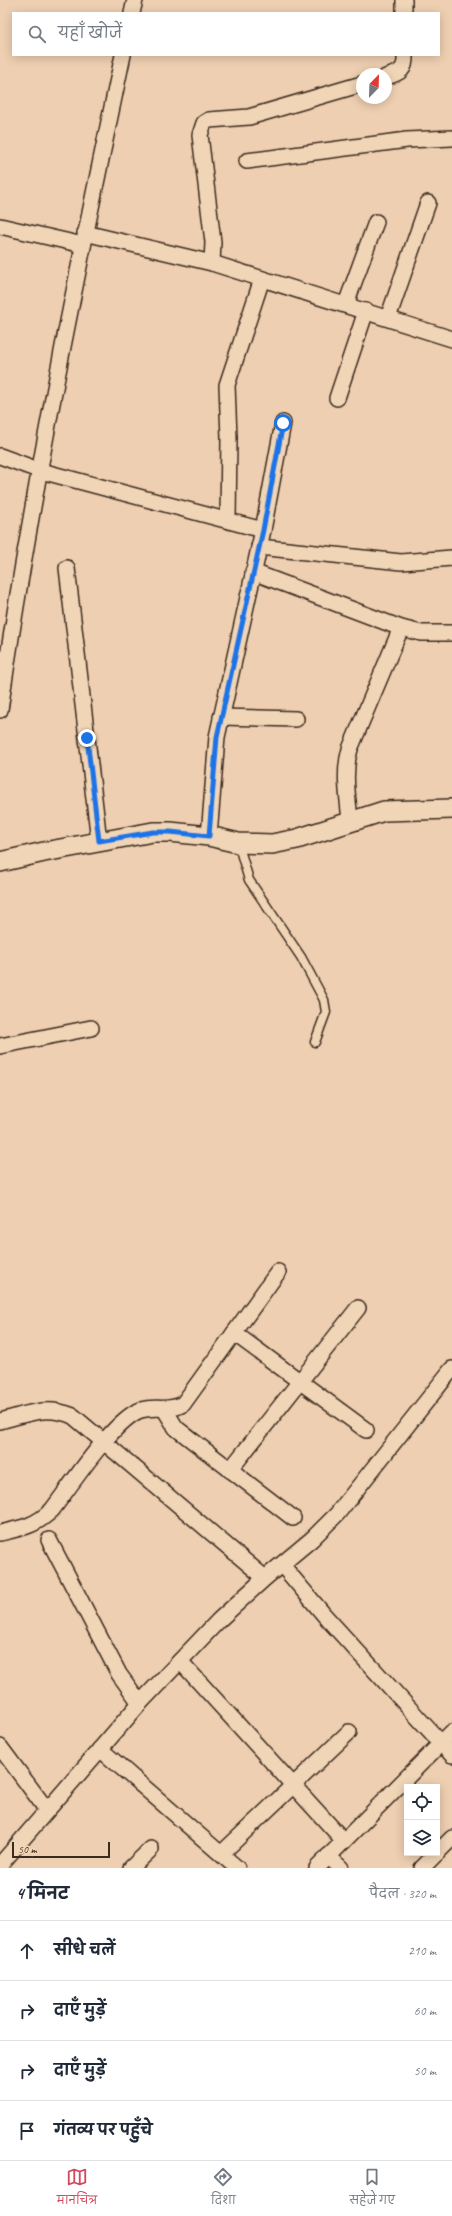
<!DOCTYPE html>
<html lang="hi">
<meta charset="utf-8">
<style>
:root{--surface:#fff;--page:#f2f2f3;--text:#1f2937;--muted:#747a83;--line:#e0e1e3;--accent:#d1495b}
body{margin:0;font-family:Caveat,"Playpen Sans Deva",sans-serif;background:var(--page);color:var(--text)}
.controls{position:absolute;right:12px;bottom:12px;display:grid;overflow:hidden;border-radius:0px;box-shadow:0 2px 10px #0003}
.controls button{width:36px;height:36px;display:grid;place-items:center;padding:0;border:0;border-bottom:1px solid var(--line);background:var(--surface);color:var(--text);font:20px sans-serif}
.compass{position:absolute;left:356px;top:68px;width:36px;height:36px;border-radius:50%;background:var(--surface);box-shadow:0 2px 10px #0003;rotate:23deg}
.scale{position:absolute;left:12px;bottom:10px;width:98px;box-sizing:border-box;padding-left:4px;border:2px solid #3b2a1e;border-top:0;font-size:11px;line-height:14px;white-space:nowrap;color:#3b2a1e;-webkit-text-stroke:3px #f0d5b7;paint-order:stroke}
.stop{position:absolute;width:12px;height:12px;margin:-9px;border:3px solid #1a73e8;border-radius:50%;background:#fff}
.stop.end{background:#1a73e8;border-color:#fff;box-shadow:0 1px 4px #0008}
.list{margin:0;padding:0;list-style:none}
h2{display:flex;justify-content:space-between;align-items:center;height:52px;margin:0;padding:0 16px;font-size:17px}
h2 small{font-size:13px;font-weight:400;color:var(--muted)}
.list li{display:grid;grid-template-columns:26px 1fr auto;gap:12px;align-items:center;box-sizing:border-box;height:60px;padding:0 16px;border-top:1px solid var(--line)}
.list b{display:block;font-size:15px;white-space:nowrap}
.list em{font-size:13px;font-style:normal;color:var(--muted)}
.icon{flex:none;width:22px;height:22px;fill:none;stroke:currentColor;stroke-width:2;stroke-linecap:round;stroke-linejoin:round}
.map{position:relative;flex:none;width:452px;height:1868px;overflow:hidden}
.search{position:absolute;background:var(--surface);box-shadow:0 2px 10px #0003;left:12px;right:12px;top:12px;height:44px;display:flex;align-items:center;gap:10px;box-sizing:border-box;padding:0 14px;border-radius:0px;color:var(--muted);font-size:15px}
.sheet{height:292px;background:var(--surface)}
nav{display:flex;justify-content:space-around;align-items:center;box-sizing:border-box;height:56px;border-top:1px solid var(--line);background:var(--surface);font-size:11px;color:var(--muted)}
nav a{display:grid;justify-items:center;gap:2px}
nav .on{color:var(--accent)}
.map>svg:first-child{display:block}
</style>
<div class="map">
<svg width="452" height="1868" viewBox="0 0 452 1868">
<rect width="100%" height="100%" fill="#eecfb1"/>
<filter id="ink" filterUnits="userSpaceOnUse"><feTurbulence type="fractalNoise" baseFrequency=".025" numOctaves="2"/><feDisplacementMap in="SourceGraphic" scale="8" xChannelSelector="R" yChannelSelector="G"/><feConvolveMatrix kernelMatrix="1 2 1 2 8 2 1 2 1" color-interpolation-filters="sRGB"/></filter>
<g filter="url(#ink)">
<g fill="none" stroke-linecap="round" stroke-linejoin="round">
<g stroke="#3b2a1e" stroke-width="11">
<polyline id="service" points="238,843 249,880 301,957 324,1000 326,1012 315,1042"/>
</g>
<g stroke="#3b2a1e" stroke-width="18">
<g id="minor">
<polyline points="404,0 404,13"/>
<polyline points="132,13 135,0"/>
<path d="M386,77C400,73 406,70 405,55"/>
<polyline points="247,161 407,140 452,138"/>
<polyline points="0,226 83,245"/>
<polyline points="85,233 212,263 452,339"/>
<polyline points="212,263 213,242 200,135 204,123 209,120 249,117 362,84"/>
<polyline points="346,304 376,222"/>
<polyline points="388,318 428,203"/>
<polyline points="337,398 366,311"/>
<polyline points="0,456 41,471 263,530"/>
<polyline points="228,520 229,438 227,385 262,279"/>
<polyline points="259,547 401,562 452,558"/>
<polyline points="67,568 99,841"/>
<polyline points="253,572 401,628 421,633 452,633"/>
<path d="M0,710C32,490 77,272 123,55"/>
<polyline points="221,717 296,719"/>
<path d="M350,821C348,797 343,773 350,749L401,628"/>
<polyline points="209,836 217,737 263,530 283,423"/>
<polyline points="0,1046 91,1028"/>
<polyline points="234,1333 366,1430"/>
<polyline points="165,1410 176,1428 293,1518"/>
<path d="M0,1421C28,1414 45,1405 73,1416L265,1578"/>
<polyline points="230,1470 358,1308"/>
<path d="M0,1533C23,1528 35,1526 52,1510C71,1485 110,1426 136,1412C151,1404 168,1413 183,1404L278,1272"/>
<polyline points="49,1540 119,1674 140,1703"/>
<polyline points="282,1565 325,1616 452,1755"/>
<polyline points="180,1661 344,1841"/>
<polyline points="0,1747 47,1810"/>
<polyline points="100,1749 237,1868"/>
<polyline points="437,1853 452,1838"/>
<polyline points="221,1854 349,1732"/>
<polyline points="328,1856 341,1868"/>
<polyline points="0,1865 140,1703 219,1620 265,1578 312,1539 337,1514 452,1369"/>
<polyline points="131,1868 151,1849"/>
<polyline points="317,1868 452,1732"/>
<polyline points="422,1868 437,1853"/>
</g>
</g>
<g stroke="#3b2a1e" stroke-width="22">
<polyline id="tertiary" points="0,862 44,852 153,832 170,832 209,836 238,843 272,844 297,839 384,811 452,809"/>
</g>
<use href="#service" stroke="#f0d5b7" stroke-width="8"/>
<use href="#minor" stroke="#f0d5b7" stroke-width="15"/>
<use href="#tertiary" stroke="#f0d5b7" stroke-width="19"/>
</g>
</g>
<g fill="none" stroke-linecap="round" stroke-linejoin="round" filter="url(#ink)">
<polyline stroke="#1a73e8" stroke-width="5" points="87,738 99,841 153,832 170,832 209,836 217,737 263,530 283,423"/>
</g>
</svg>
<div class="controls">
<button><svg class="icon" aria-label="locate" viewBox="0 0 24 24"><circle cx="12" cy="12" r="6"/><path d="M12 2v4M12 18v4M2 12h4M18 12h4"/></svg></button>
<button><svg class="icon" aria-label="layers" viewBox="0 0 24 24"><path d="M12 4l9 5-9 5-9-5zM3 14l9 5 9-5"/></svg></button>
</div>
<svg class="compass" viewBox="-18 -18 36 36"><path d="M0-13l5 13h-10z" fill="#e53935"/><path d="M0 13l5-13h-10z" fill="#747a83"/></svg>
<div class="scale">50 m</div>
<div class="stop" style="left:283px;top:423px"></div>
<div class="stop end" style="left:87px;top:738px"></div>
<div class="search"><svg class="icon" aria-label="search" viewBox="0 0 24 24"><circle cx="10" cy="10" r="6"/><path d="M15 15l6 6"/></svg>यहाँ खोजें</div>
</div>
<section class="sheet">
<h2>4 मिनट<small>पैदल · 320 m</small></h2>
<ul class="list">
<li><svg class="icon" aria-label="ahead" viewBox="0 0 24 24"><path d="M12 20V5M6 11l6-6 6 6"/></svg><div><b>सीधे चलें</b></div><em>210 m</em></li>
<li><svg class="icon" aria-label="right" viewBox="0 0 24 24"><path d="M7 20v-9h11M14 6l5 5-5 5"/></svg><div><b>दाएँ मुड़ें</b></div><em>60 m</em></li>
<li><svg class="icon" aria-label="right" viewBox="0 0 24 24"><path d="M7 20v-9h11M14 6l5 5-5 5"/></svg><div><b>दाएँ मुड़ें</b></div><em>50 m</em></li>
<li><svg class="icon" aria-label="arrive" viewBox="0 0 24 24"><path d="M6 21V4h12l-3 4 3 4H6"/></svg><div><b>गंतव्य पर पहुँचे</b></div></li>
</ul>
</section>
<nav>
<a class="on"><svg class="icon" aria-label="map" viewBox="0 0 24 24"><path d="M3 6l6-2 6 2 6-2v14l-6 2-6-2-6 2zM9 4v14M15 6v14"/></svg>मानचित्र</a>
<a><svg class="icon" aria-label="directions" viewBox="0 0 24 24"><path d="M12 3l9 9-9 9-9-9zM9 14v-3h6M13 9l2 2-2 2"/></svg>दिशा</a>
<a><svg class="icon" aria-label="saved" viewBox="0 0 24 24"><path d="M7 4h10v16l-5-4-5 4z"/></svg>सहेजे गए</a>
</nav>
